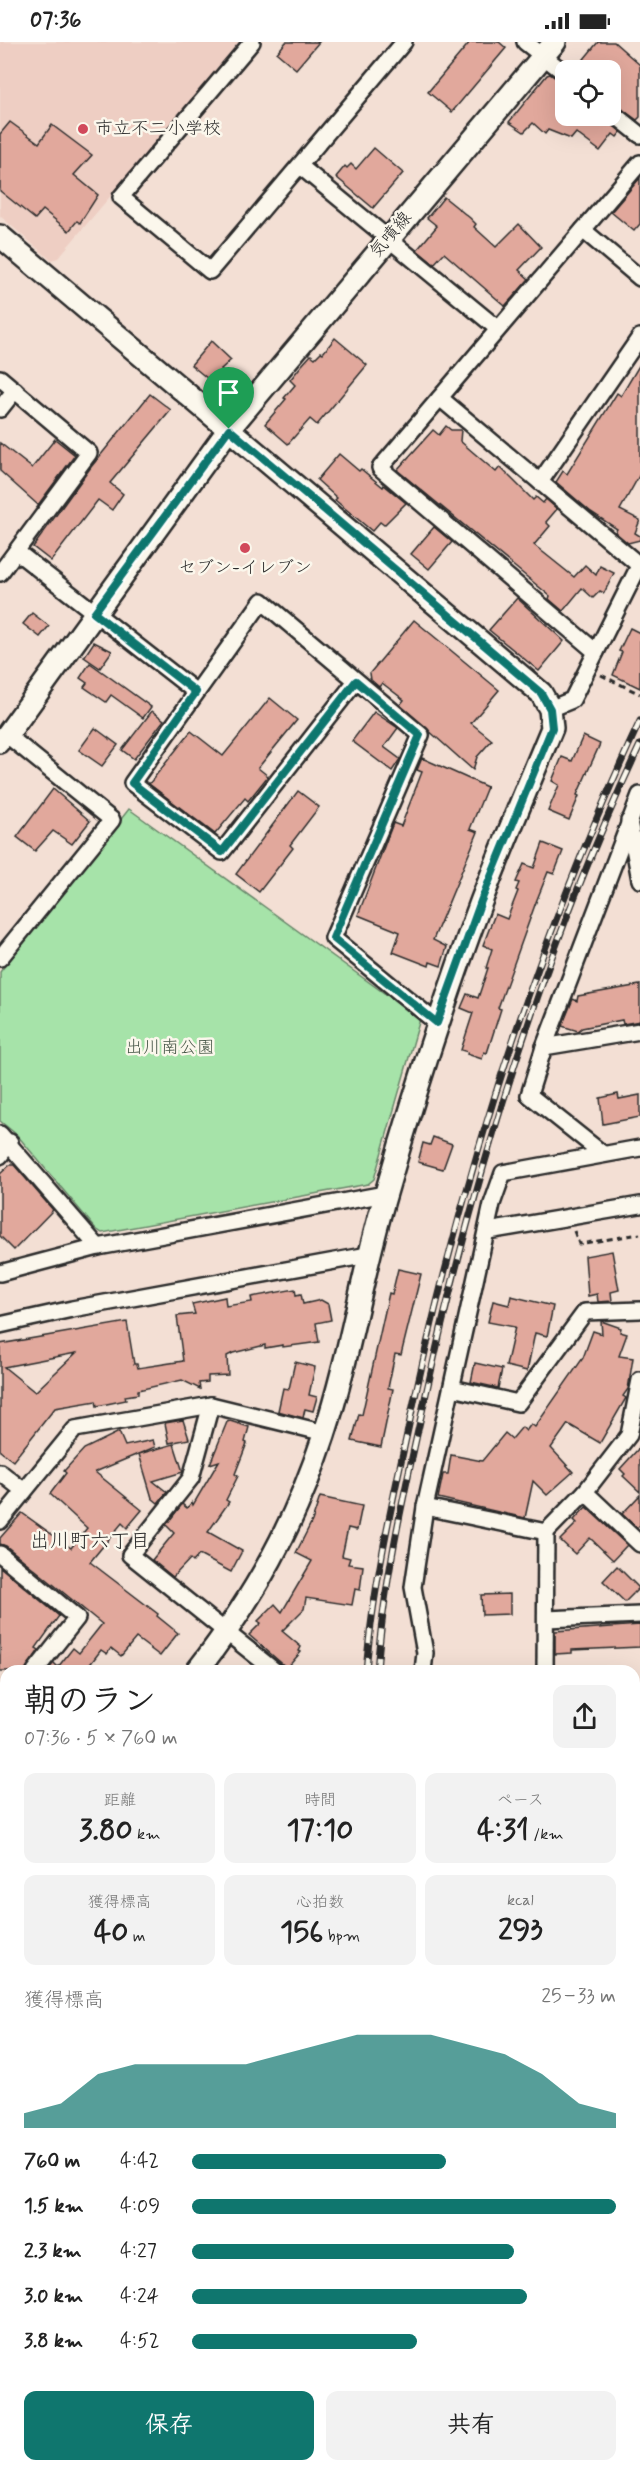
<!DOCTYPE html>
<html lang="ja">
<meta charset="utf-8">
<style>
:root{--surface:#fff;--page:#f2f2f2;--text:#222;--muted:#767676;--accent:#0f766e}
body{margin:0;font-family:Mynerve,"Klee One",sans-serif;background:var(--page);color:var(--text);height:100vh;display:flex;flex-direction:column;font-size:22px;white-space:nowrap}
*{box-sizing:border-box;margin:0}
p{font-size:20px;color:var(--muted)}
.icon{flex:none;width:33px;height:33px;fill:none;stroke:currentColor;stroke-width:2;stroke-linecap:round;stroke-linejoin:round}
.map{position:relative;flex:1;overflow:hidden}
.details{position:absolute;left:0px;top:1623px;width:640px;height:807px;display:flex;flex-direction:column;background:var(--surface);border-radius:18px 18px 0 0;box-shadow:0 6px 24px #0002}
.details>*{flex:none}
.tools{position:absolute;left:555px;top:18px;display:grid;gap:12px}
.tools a{display:grid;place-items:center;width:66px;height:66px;border-radius:12px;background:var(--surface);box-shadow:0 6px 24px #0002;font-size:30px}
.pin{position:absolute;display:grid;place-items:center;width:51px;height:51px;color:#fff;margin:-62px -26px;border-radius:50% 50% 50% 0;rotate:-45deg;box-shadow:0 0 6px #0007}
.pin .icon{rotate:45deg}
.round{display:grid;place-items:center;flex:none;width:63px;height:63px;border-radius:12px;background:var(--page)}
.summary{display:flex;align-items:center;justify-content:space-between;height:102px;padding:0 24px}
h1{font-size:33px;font-weight:700;line-height:45px}
.metrics{display:grid;grid-template-columns:repeat(3,1fr);gap:9px;height:102px;padding:6px 24px}
.metrics div{display:grid;align-content:center;border-radius:12px;background:var(--page);text-align:center}
.metrics b{font-size:30px;font-weight:700}
.metrics small{font-size:16px;font-weight:400}
.metrics p{font-size:16px}
.chart{height:168px;padding:12px 24px}
.chart p{display:flex;justify-content:space-between}
.chart svg{width:100%;height:108px;margin-top:6px;fill:var(--accent);opacity:.7}
.primary-button{display:flex;gap:12px;margin-top:auto;padding:12px 24px}
.primary-button a{flex:1;height:69px;border-radius:12px;background:var(--accent);color:#fff;font-size:24px;font-weight:700;line-height:69px;text-align:center}
.primary-button a+a{background:var(--page);color:var(--text)}
ul{padding:0 24px;list-style:none;font-size:20px}
li{display:grid;grid-template-columns:96px 72px 1fr;align-items:center;height:45px}
li i{height:15px;border-radius:8px;background:var(--accent)}
.status{display:flex;justify-content:space-between;align-items:center;height:42px;padding:0 30px;background:var(--surface);direction:ltr}
.status svg{height:16px;fill:currentColor}
.map>svg:first-child{display:block}
.built{fill:#eecec3}
.green{fill:#a6e3a9;stroke:#68876a;stroke-width:1.5}
.lines{fill:none;stroke-linecap:round;stroke-linejoin:round}
.stream{stroke:#5c8a96;stroke-width:5}
.building{fill:#e1a89c;stroke:#2b2b2b;stroke-width:1.5;fill-rule:evenodd}
.street-casing{stroke:#2b2b2b;stroke-width:20}
.secondary-casing{stroke:#2b2b2b;stroke-width:26}
.path{stroke:#2b2b2b;stroke-width:3;stroke-dasharray:6 4.5;stroke-linecap:butt}
.street{stroke:#fbf7ec;stroke-width:15}
.secondary{stroke:#fbf7ec;stroke-width:21}
.rail-casing{stroke:#2b2b2b;stroke-width:7}
.rail{stroke:#fbf7ec;stroke-width:4.5;stroke-dasharray:14;stroke-linecap:butt}
.route-casing{stroke:#fff;stroke-width:12}
.route{stroke:#0f766e;stroke-width:8}
.poi-dot{fill:#d1495b;stroke:#fbf7ec;stroke-width:2}
.labels{text-anchor:middle;dominant-baseline:central;stroke-width:5;stroke-linejoin:round;paint-order:stroke}
.poi-label{font-size:18px;fill:#2b2b2b;stroke:#fbf7ec;text-anchor:start}
.street-label{font-size:18px;fill:#2b2b2b;stroke:#fbf7ec}
.park-label{font-size:18px;fill:#4a594a;stroke:#fbf7ec}
.neighbourhood-label{font-size:20px;fill:#2b2b2b;stroke:#fbf7ec}
</style>
<div class="status"><b>07:36</b><svg viewBox="0 0 49 12"><path d="M0 12V9h3v3zM5 12V6h3v6zM10 12V3h3v9zM15 12V0h3v12zM26 1h20v11H26zM47 4h2v5h-2z"/></svg></div>
<div class="map">
<svg width="640" height="2430" viewBox="0 0 640 2430">
<rect width="100%" height="100%" fill="#f3dfd4"/>
<filter id="ink" filterUnits="userSpaceOnUse"><feTurbulence type="fractalNoise" baseFrequency=".0167" numOctaves="2"/><feDisplacementMap in="SourceGraphic" scale="12" xChannelSelector="R" yChannelSelector="G"/><feConvolveMatrix kernelMatrix="1 2 1 2 8 2 1 2 1" color-interpolation-filters="sRGB"/></filter>
<g filter="url(#ink)">
<path class="built" d="M 0,0 L 241,0 L 58,216 L 51,218 L 0,174 Z"/>
<g class="green">
<path d="M 129,767 L 420,977 L 374,1137 L 368,1142 L 102,1191 L 96,1187 L 17,1093 L 0,1079 L 0,930 Z"/>
<path d="M 323,2424 L 523,2424 L 522,2430 L 323,2430 Z"/>
</g>
<g class="lines">
<g class="stream">
<path d="M 0,2009 L 6,2013"/>
<path d="M 595,2424 L 603,2430"/>
</g>
</g>
<g class="building">
<path d="M 286,0 L 319,0 L 296,27 L 277,11 Z"/>
<path d="M 470,0 L 499,0 L 506,6 L 452,70 L 428,50 Z"/>
<path d="M 598,0 L 614,0 L 640,23 L 640,75 L 637,78 L 610,59 L 610,28 L 575,28 Z"/>
<path d="M 550,32 L 566,42 L 566,74 L 602,74 L 621,90 L 617,95 L 613,92 L 600,109 L 576,91 L 571,97 L 548,88 L 545,92 L 533,81 L 524,90 L 509,80 L 547,33 Z"/>
<path d="M 10,80 L 39,101 L 52,83 L 92,113 L 74,133 L 98,153 L 80,181 L 77,179 L 69,189 L 43,168 L 35,177 L 0,149 L 0,92 Z"/>
<path d="M 374,106 L 403,131 L 373,166 L 336,135 L 345,124 L 347,126 L 351,122 L 356,127 Z"/>
<path d="M 640,136 L 640,182 L 634,189 L 611,170 Z"/>
<path d="M 444,155 L 470,176 L 476,182 L 474,185 L 496,205 L 519,182 L 541,205 L 519,228 L 529,237 L 505,264 L 444,211 L 434,222 L 417,208 L 437,184 L 427,176 Z"/>
<path d="M 335,296 L 367,323 L 317,383 L 310,377 L 288,402 L 265,382 L 286,357 L 284,356 L 295,343 L 290,338 L 302,323 L 311,313 L 315,316 L 321,310 L 323,311 Z"/>
<path d="M 211,299 L 231,318 L 221,327 L 223,329 L 213,341 L 191,323 Z"/>
<path d="M 640,322 L 640,432 L 620,468 L 640,478 L 635,491 L 640,494 L 640,498 L 628,501 L 615,490 L 617,487 L 591,470 L 556,440 L 563,429 L 567,432 L 617,351 L 621,354 Z"/>
<path d="M 150,352 L 171,368 L 110,441 L 123,452 L 112,468 L 98,458 L 51,519 L 33,505 L 91,425 Z"/>
<path d="M 446,384 L 451,388 L 461,388 L 460,399 L 496,430 L 500,425 L 533,458 L 536,455 L 543,461 L 546,457 L 557,467 L 546,480 L 550,484 L 534,503 L 574,535 L 585,523 L 596,533 L 600,524 L 614,531 L 604,551 L 600,549 L 593,556 L 582,546 L 563,569 L 549,557 L 550,554 L 397,428 L 433,388 L 439,393 Z"/>
<path d="M 55,397 L 75,413 L 38,463 L 0,429 L 0,401 L 32,426 Z"/>
<path d="M 339,412 L 359,429 L 361,427 L 383,445 L 384,443 L 406,461 L 384,483 L 380,480 L 372,489 L 335,458 L 337,456 L 317,438 Z"/>
<path d="M 434,485 L 452,500 L 429,527 L 411,512 Z"/>
<path d="M 517,556 L 564,599 L 539,629 L 489,588 Z"/>
<path d="M 32,571 L 49,584 L 40,595 L 23,582 Z"/>
<path d="M 414,578 L 499,648 L 471,681 L 492,698 L 477,715 L 473,728 L 400,663 L 404,658 L 382,641 L 379,645 L 371,638 L 370,631 Z"/>
<path d="M 630,586 L 640,591 L 640,646 L 613,633 L 622,610 L 619,609 Z"/>
<path d="M 94,600 L 112,609 L 100,626 L 84,615 Z"/>
<path d="M 90,621 L 151,665 L 143,676 L 111,653 L 106,660 L 84,645 L 87,641 L 80,636 Z"/>
<path d="M 270,656 L 297,678 L 258,726 L 268,734 L 248,759 L 245,756 L 215,792 L 149,742 L 191,689 L 223,714 Z"/>
<path d="M 152,669 L 164,678 L 134,717 L 122,708 Z"/>
<path d="M 374,670 L 398,686 L 384,705 L 400,717 L 392,729 L 352,699 Z"/>
<path d="M 95,686 L 118,703 L 102,724 L 79,708 Z"/>
<path d="M 583,694 L 600,702 L 577,753 L 579,754 L 569,778 L 548,769 L 559,743 L 552,739 L 562,715 L 572,719 Z"/>
<path d="M 422,716 L 487,745 L 470,787 L 478,790 L 433,898 L 447,905 L 441,924 L 430,920 L 429,924 L 393,910 L 400,890 L 358,873 L 393,781 L 401,784 L 422,730 L 417,728 Z"/>
<path d="M 53,747 L 90,779 L 72,802 L 53,789 L 35,809 L 17,795 Z"/>
<path d="M 298,749 L 319,765 L 290,803 L 293,806 L 259,850 L 236,832 Z"/>
<path d="M 543,801 L 563,809 L 554,832 L 548,830 L 536,860 L 498,966 L 501,967 L 487,1011 L 484,1010 L 482,1017 L 467,1012 L 468,1010 L 461,1008 L 473,971 L 461,966 L 467,952 L 478,956 L 488,926 L 486,926 L 492,907 L 483,903 L 495,872 L 507,877 L 518,849 L 516,848 L 519,841 L 516,840 L 524,822 L 534,826 Z"/>
<path d="M 640,943 L 640,979 L 623,982 L 622,978 L 582,986 L 578,989 L 562,984 L 573,957 L 577,959 L 578,954 Z"/>
<path d="M 618,1052 L 619,1057 L 640,1053 L 640,1075 L 603,1082 L 600,1056 Z"/>
<path d="M 433,1095 L 452,1102 L 443,1127 L 418,1120 L 423,1101 L 430,1103 Z"/>
<path d="M 10,1123 L 14,1123 L 53,1168 L 14,1208 L 0,1194 L 0,1132 Z"/>
<path d="M 612,1209 L 619,1248 L 611,1250 L 612,1259 L 598,1260 L 597,1252 L 588,1254 L 585,1214 Z"/>
<path d="M 398,1227 L 421,1232 L 401,1313 L 395,1312 L 388,1346 L 393,1347 L 381,1405 L 352,1399 L 359,1372 L 362,1373 L 389,1251 L 392,1252 Z"/>
<path d="M 295,1247 L 296,1253 L 301,1252 L 303,1262 L 321,1258 L 328,1262 L 331,1278 L 316,1281 L 319,1300 L 283,1305 L 283,1303 L 265,1306 L 265,1303 L 233,1311 L 227,1314 L 228,1333 L 208,1334 L 208,1340 L 199,1341 L 200,1347 L 182,1338 L 138,1348 L 138,1352 L 125,1354 L 126,1358 L 97,1364 L 96,1359 L 55,1366 L 13,1419 L 0,1409 L 0,1302 L 127,1280 L 134,1322 L 137,1322 L 138,1326 L 183,1319 L 177,1274 L 195,1272 L 192,1262 L 225,1255 L 226,1264 L 252,1260 L 251,1255 ZM 76,1311 L 35,1350 L 4,1325 Z"/>
<path d="M 511,1254 L 553,1264 L 547,1294 L 535,1291 L 527,1329 L 506,1324 L 515,1285 L 488,1280 L 493,1259 L 509,1263 Z"/>
<path d="M 601,1279 L 621,1286 L 620,1290 L 627,1292 L 619,1314 L 633,1316 L 628,1347 L 623,1354 L 626,1356 L 600,1401 L 568,1382 L 551,1406 L 573,1430 L 547,1453 L 533,1439 L 525,1476 L 438,1456 L 443,1432 L 448,1432 L 451,1413 L 482,1419 L 505,1391 L 512,1397 L 522,1385 L 526,1389 L 531,1382 L 535,1385 L 583,1316 L 593,1289 L 602,1292 Z"/>
<path d="M 295,1320 L 315,1325 L 309,1353 L 317,1355 L 313,1369 L 305,1367 L 303,1376 L 278,1369 L 283,1346 L 289,1347 Z"/>
<path d="M 475,1321 L 502,1327 L 498,1346 L 471,1340 Z"/>
<path d="M 183,1378 L 189,1397 L 169,1401 L 165,1381 Z"/>
<path d="M 230,1379 L 249,1385 L 245,1400 L 247,1401 L 235,1432 L 238,1434 L 226,1458 L 229,1460 L 208,1490 L 242,1509 L 231,1530 L 199,1513 L 193,1520 L 190,1517 L 173,1535 L 152,1518 L 174,1491 L 166,1483 L 182,1462 L 187,1466 L 192,1460 L 193,1463 L 219,1419 L 210,1422 L 227,1380 Z"/>
<path d="M 119,1390 L 125,1404 L 153,1398 L 155,1405 L 95,1430 L 142,1468 L 127,1486 L 122,1481 L 90,1520 L 158,1572 L 157,1574 L 178,1591 L 160,1614 L 136,1596 L 121,1614 L 111,1606 L 107,1612 L 101,1608 L 85,1629 L 47,1629 L 54,1621 L 58,1625 L 73,1606 L 79,1611 L 102,1582 L 6,1504 L 0,1502 L 0,1496 L 22,1471 L 71,1506 L 87,1486 L 50,1452 L 66,1431 L 64,1429 L 84,1407 Z"/>
<path d="M 174,1402 L 183,1430 L 153,1439 L 167,1450 L 158,1461 L 152,1456 L 139,1412 Z"/>
<path d="M 640,1405 L 640,1450 L 623,1434 L 625,1432 L 620,1427 Z"/>
<path d="M 640,1453 L 640,1483 L 637,1486 L 622,1472 Z"/>
<path d="M 320,1455 L 362,1464 L 357,1488 L 348,1486 L 342,1514 L 350,1516 L 348,1522 L 363,1524 L 360,1548 L 355,1547 L 352,1563 L 306,1556 L 304,1567 L 282,1589 L 301,1605 L 299,1609 L 301,1610 L 287,1626 L 249,1593 L 261,1581 L 258,1579 L 275,1562 L 282,1570 L 312,1519 L 296,1511 L 312,1479 Z"/>
<path d="M 586,1465 L 627,1503 L 613,1518 L 590,1496 L 575,1512 L 560,1498 L 577,1481 L 574,1478 Z"/>
<path d="M 617,1524 L 639,1546 L 625,1560 L 603,1539 Z"/>
<path d="M 0,1525 L 59,1574 L 36,1606 L 39,1608 L 25,1629 L 0,1629 Z"/>
<path d="M 510,1552 L 510,1572 L 482,1573 L 481,1553 Z"/>
<path d="M 640,1583 L 640,1605 L 572,1608 L 572,1611 L 555,1612 L 555,1589 Z"/>
</g>
<g class="lines">
<defs>
<g id="street">
<path d="M 252,0 L 121,155 L 210,229 L 404,0"/>
<path d="M 525,0 L 566,32"/>
<path d="M 610,69 L 640,93"/>
<path d="M 300,124 L 498,287"/>
<path d="M 583,188 L 640,236"/>
<path d="M 0,336 L 89,411 L 0,531"/>
<path d="M 440,356 L 639,523"/>
<path d="M 0,367 L 15,348"/>
<path d="M 540,440 L 640,295"/>
<path d="M 17,510 L 196,650"/>
<path d="M 596,610 L 380,426 L 640,121"/>
<path d="M 356,639 L 222,810 L 132,741 L 262,559 L 421,693 L 333,896 L 437,981"/>
<path d="M 550,667 L 572,658 L 640,522"/>
<path d="M 0,703 L 7,693 L 112,778 L 0,916"/>
<path d="M 629,779 L 640,838"/>
<path d="M 544,1005 L 640,989"/>
<path d="M 0,1092 L 98,1205"/>
<path d="M 603,1112 L 529,1053 L 544,1005 L 640,753"/>
<path d="M 0,1114 L 10,1100"/>
<path d="M 488,1189 L 640,1163"/>
<path d="M 0,1231 L 98,1205 L 385,1152"/>
<path d="M 0,1283 L 72,1267 L 368,1213"/>
<path d="M 452,1346 L 518,1361 L 585,1270 L 640,1268"/>
<path d="M 211,1363 L 191,1436 L 130,1513 L 275,1629"/>
<path d="M 0,1430 L 24,1449"/>
<path d="M 585,1450 L 640,1502"/>
<path d="M 425,1465 L 546,1490 L 585,1450 L 629,1393 L 640,1338"/>
<path d="M 0,1479 L 75,1387 L 211,1363 L 325,1391"/>
<path d="M 0,1512 L 77,1576 L 35,1629"/>
<path d="M 546,1577 L 640,1573"/>
<path d="M 423,1629 L 425,1611 L 413,1545 L 425,1465 L 492,1162 L 503,1131 L 640,1106"/>
<path d="M 545,1629 L 546,1490"/>
<path d="M 634,1668 L 640,1668"/>
<path d="M 0,1673 L 6,1666"/>
<path d="M 0,1719 L 6,1724"/>
<path d="M 634,1781 L 640,1779"/>
<path d="M 634,1910 L 640,1914"/>
<path d="M 634,2048 L 640,2052"/>
<path d="M 0,2089 L 6,2082"/>
<path d="M 0,2283 L 6,2275"/>
<path d="M 634,2293 L 640,2277"/>
<path d="M 634,2345 L 640,2349"/>
<path d="M 38,2430 L 42,2424"/>
<path d="M 231,2430 L 231,2424"/>
</g>
<g id="secondary">
<path d="M 0,194 L 541,651 L 550,667 L 552,686 C 528,744 503,802 481,860 C 445,956 414,1053 386,1151 C 362,1231 350,1314 324,1393 C 294,1484 255,1554 197,1629"/>
<path d="M 7,693 L 229,387 L 555,0"/>
<path d="M 0,1883 L 6,1875"/>
</g>
</defs>
<use href="#street" class="street-casing"/>
<use href="#secondary" class="secondary-casing"/>
<g class="path">
<path d="M 601,633 L 640,652"/>
<path d="M 574,1189 L 579,1202 L 640,1192"/>
<path d="M 0,1923 L 6,1927"/>
<path d="M 634,2373 L 640,2378"/>
<path d="M 535,2430 L 536,2424"/>
</g>
<use href="#street" class="street"/>
<use href="#secondary" class="secondary"/>
<defs>
<g id="rail">
<path d="M 366,1629 C 373,1545 392,1461 410,1378 C 461,1137 536,902 640,679"/>
<path d="M 377,1629 C 384,1536 406,1443 426,1352 C 475,1129 543,910 640,703"/>
<path d="M 298,2430 L 298,2424"/>
<path d="M 308,2430 L 309,2424"/>
</g>
</defs>
<use href="#rail" class="rail-casing"/>
<use href="#rail" class="rail"/>
</g>
</g>
<g class="lines" filter="url(#ink)">
<defs>
<path id="route" d="M 229,387 L 541,651 L 550,667 L 552,686 L 481,859 L 437,981 L 333,896 L 420,693 L 356,639 L 222,810 L 132,741 L 196,650 L 94,571 Z"/>
</defs>
<use href="#route" class="route-casing"/>
<use href="#route" class="route"/>
</g>
<g class="poi-dot">
<circle cx="83" cy="87" r="6"/>
<circle cx="245" cy="506" r="6"/>
</g>
<g class="labels">
<g class="poi-label">
<text x="95" y="87">市立不二小学校</text>
<text x="245" y="526" text-anchor="middle">セブン-イレブン</text>
</g>
<g class="street-label">
<text transform="translate(391 193) rotate(-50)">気噴線</text>
</g>
<g class="park-label">
<text x="170" y="1006">出川南公園</text>
</g>
<g class="neighbourhood-label">
<text x="90" y="1499">出川町六丁目</text>
</g>
</g>
</svg>
<div class="tools">
<a><svg class="icon" aria-label="locate" viewBox="0 0 24 24"><circle cx="12" cy="12" r="6"/><path d="M12 2v4M12 18v4M2 12h4M18 12h4"/></svg></a>
</div>
<div class="pin" style="left:229px;top:387px;background:#1e9e55"><svg class="icon" aria-label="arrive" viewBox="0 0 24 24"><path d="M6 21V4h12l-3 4 3 4H6"/></svg></div>
<section class="details">
<div class="summary"><div><h1>朝のラン</h1><p>07:36 · 5 × 760 m</p></div><a class="round"><svg class="icon" aria-label="share" viewBox="0 0 24 24"><path d="M12 15V3M7 8l5-5 5 5M5 13v7h14v-7"/></svg></a></div>
<div class="metrics">
<div><p>距離</p><b>3.80<small> km</small></b></div>
<div><p>時間</p><b>17:10</b></div>
<div><p>ペース</p><b>4:31<small> /km</small></b></div>
</div>
<div class="metrics">
<div><p>獲得標高</p><b>40<small> m</small></b></div>
<div><p>心拍数</p><b>156<small> bpm</small></b></div>
<div><p>kcal</p><b>293</b></div>
</div>
<div class="chart"><p><span>獲得標高</span>25–33 m</p>
<svg viewBox="0 0 160 44" preserveAspectRatio="none"><path d="M0 44V38L10 34L20 22L30 18L40 18L50 18L60 18L70 14L80 10L90 6L100 6L110 6L120 10L130 14L140 22L150 34L160 38V44z"/></svg>
</div>
<ul>
<li><b>760 m</b>4:42<i style="width:60%"></i></li>
<li><b>1.5 km</b>4:09<i style="width:100%"></i></li>
<li><b>2.3 km</b>4:27<i style="width:76%"></i></li>
<li><b>3.0 km</b>4:24<i style="width:79%"></i></li>
<li><b>3.8 km</b>4:52<i style="width:53%"></i></li>
</ul>
<div class="primary-button"><a>保存</a><a>共有</a></div>
</section>
</div>
